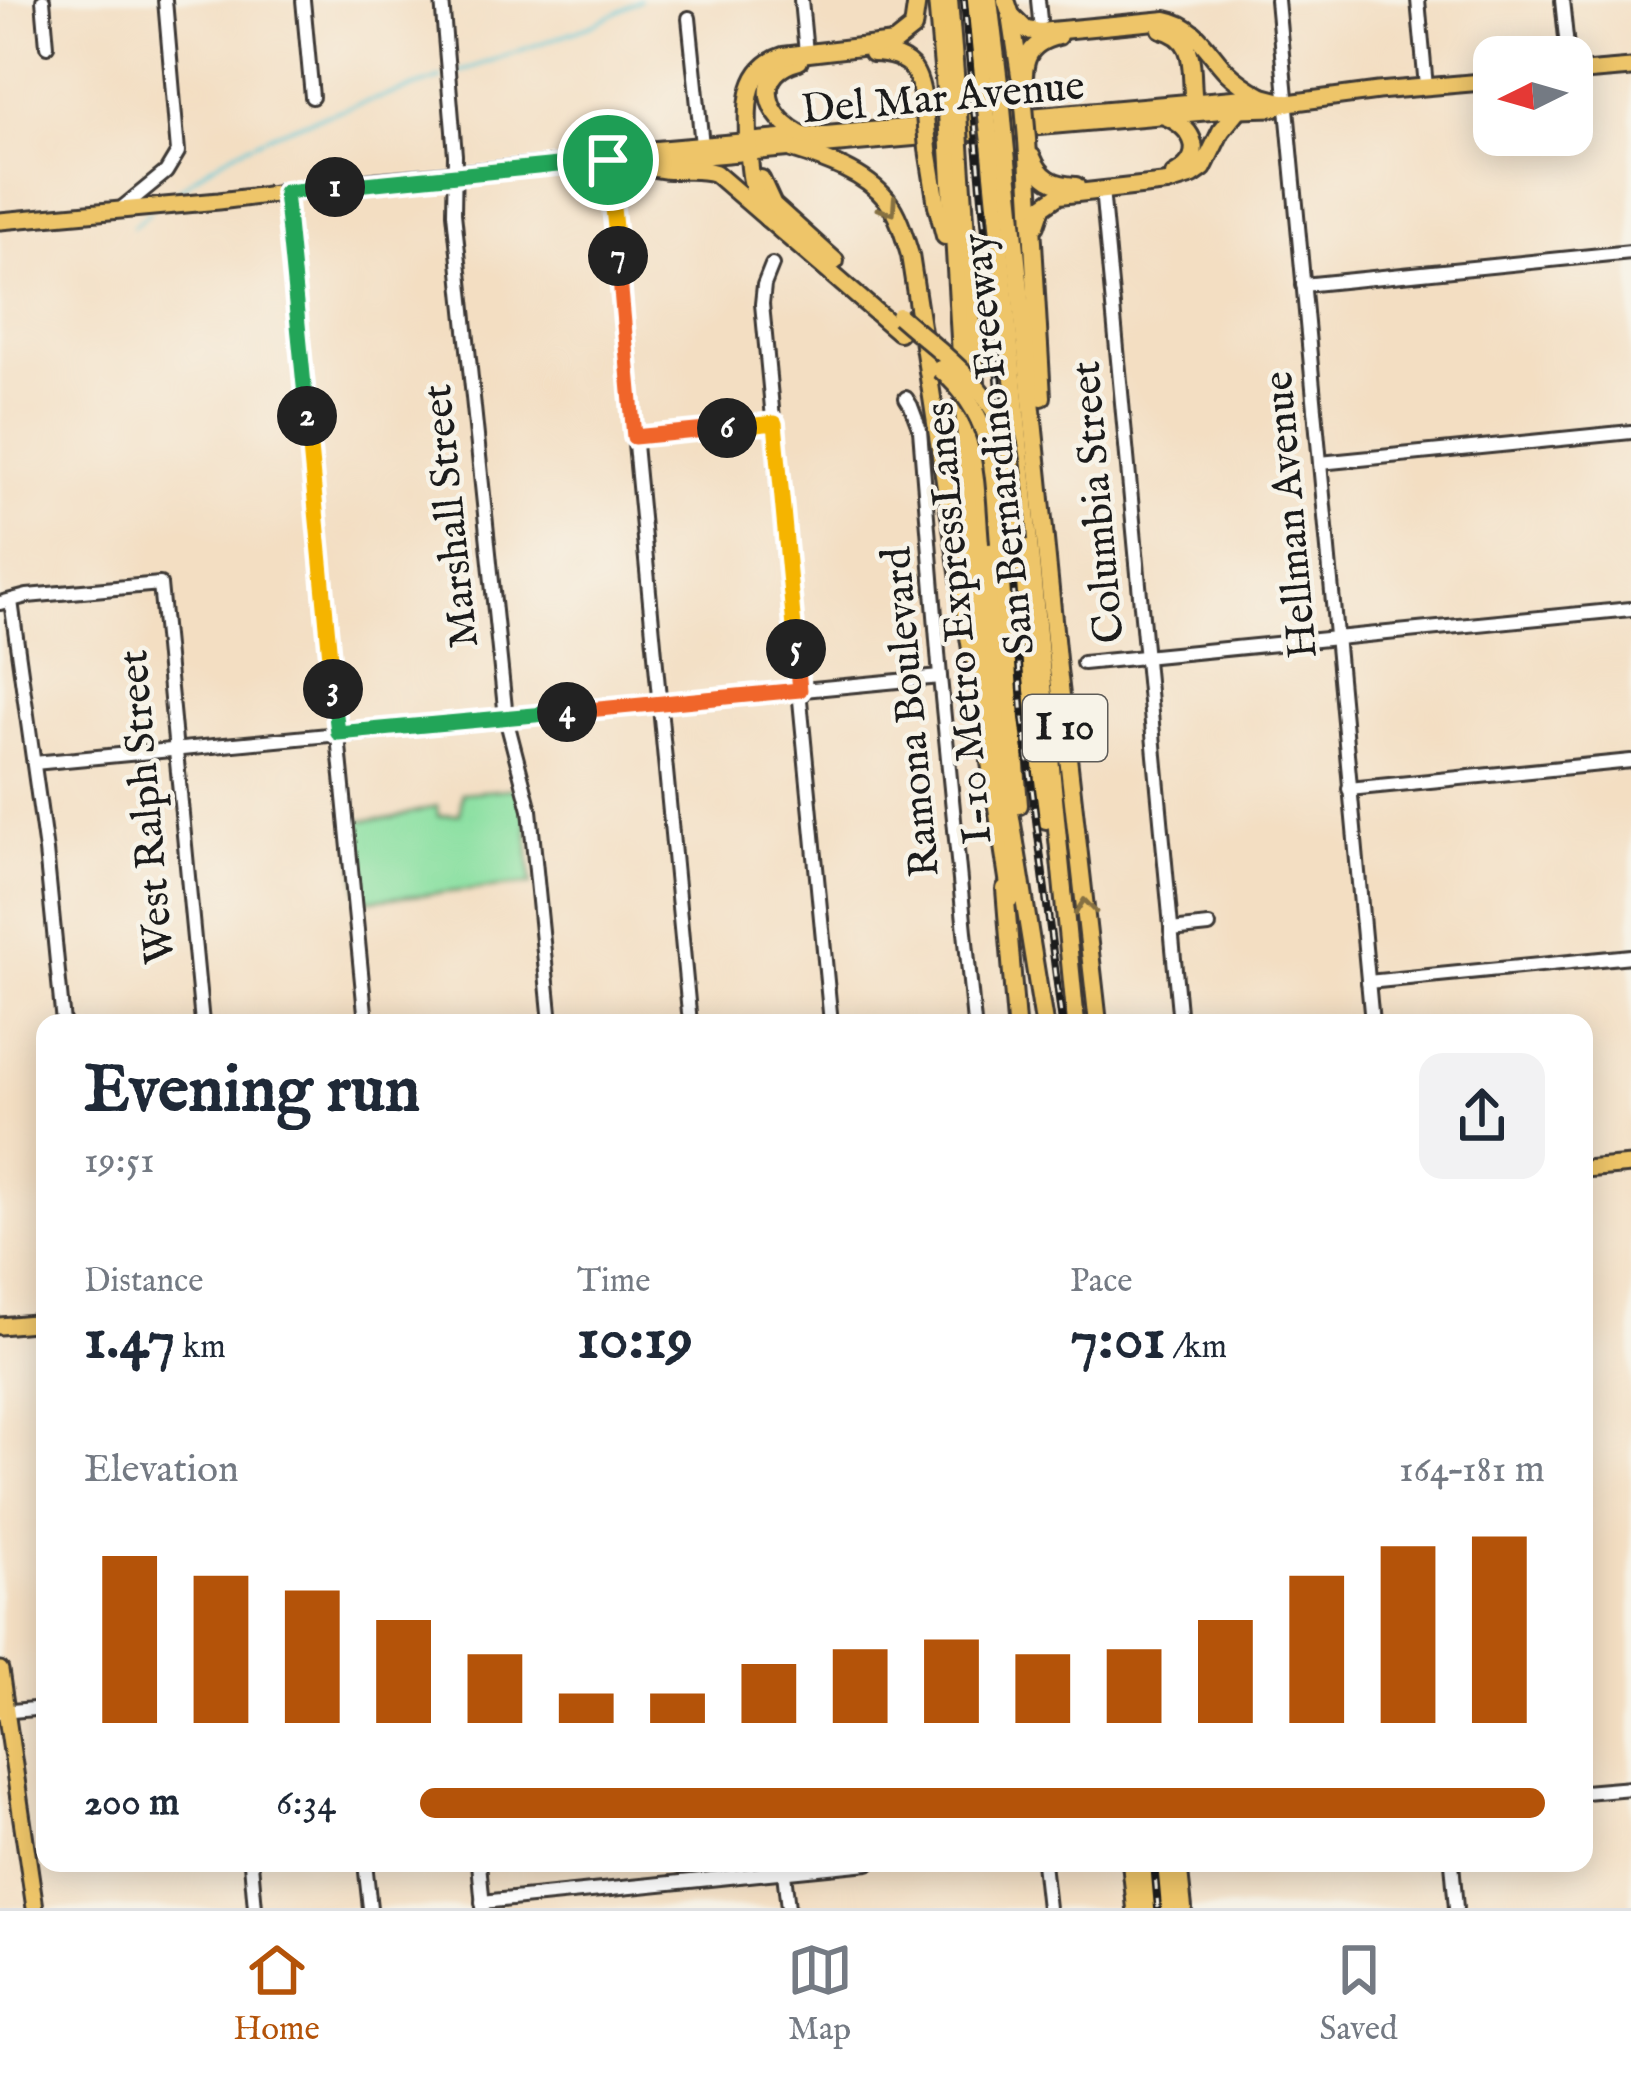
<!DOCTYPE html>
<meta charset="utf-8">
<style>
:root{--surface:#fff;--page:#f2f2f3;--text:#1f2937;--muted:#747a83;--line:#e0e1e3;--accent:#b45309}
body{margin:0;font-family:"IM FELL English",serif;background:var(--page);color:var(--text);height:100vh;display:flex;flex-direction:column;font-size:45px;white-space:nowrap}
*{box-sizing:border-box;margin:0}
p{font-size:39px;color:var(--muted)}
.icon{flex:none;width:66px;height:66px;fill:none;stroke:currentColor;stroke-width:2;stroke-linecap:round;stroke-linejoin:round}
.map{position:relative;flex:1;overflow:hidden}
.details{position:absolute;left:36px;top:1014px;width:1557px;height:858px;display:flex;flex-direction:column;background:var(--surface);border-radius:24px;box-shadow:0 6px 30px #0003}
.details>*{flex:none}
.needle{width:78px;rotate:265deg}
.buttons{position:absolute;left:1473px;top:36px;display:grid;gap:24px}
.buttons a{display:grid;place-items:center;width:120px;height:120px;border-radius:24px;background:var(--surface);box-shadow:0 6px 30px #0003;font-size:60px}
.pin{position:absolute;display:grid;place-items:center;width:102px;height:102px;color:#fff;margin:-51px;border:6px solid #fff;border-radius:50%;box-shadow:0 3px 12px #0007}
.km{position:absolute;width:60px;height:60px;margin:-30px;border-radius:50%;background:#222;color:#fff;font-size:33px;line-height:60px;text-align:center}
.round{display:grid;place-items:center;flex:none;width:126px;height:126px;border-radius:24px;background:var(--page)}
.headline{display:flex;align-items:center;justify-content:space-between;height:204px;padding:0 48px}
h1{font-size:66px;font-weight:700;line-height:90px}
.stats{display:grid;grid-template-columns:repeat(3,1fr);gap:18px;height:204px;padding:12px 48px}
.stats div{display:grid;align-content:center}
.stats b{font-size:60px;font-weight:700}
.stats small{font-size:33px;font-weight:400}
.stats p{font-size:33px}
.chart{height:336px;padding:24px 48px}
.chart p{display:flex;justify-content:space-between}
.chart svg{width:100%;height:216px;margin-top:12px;stroke:var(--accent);stroke-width:6}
ul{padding:0 48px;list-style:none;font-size:39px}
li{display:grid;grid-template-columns:192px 144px 1fr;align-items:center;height:90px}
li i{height:30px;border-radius:15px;background:var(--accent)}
.tabs{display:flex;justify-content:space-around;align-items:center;height:168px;border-top:3px solid var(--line);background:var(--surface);font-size:33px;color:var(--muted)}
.tabs a{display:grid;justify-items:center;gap:6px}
.tabs .on{color:var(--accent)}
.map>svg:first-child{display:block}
.green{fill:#8be0a2;stroke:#547e5f;stroke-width:3}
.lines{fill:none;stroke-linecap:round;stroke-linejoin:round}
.stream{stroke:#5dc7d7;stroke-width:3}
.minor-casing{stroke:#3c3935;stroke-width:18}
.major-casing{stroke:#3c3935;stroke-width:21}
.highway-casing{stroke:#3c3935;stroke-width:22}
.minor{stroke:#fff;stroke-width:12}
.major{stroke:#eec569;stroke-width:15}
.highway{stroke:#eec569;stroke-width:16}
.rail-casing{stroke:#1c1c1c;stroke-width:8}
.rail{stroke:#f7f3e8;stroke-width:3;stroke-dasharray:9;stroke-linecap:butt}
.highway-bridge-casing{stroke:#3c3935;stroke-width:22;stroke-linecap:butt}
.highway-bridge{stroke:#eec569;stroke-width:16}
.oneway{stroke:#857042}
.split-1-casing{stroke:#fff;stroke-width:24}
.split-2-casing{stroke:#fff;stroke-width:24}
.split-3-casing{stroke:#fff;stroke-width:24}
.split-4-casing{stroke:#fff;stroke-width:24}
.split-5-casing{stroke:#fff;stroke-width:24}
.split-6-casing{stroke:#fff;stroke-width:24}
.split-7-casing{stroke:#fff;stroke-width:24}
.split-8-casing{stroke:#fff;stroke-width:24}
.split-1{stroke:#22a559;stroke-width:15}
.split-2{stroke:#22a559;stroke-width:15}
.split-3{stroke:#f5b400;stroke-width:15}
.split-4{stroke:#22a559;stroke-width:15}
.split-5{stroke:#f0652b;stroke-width:15}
.split-6{stroke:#f5b400;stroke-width:15}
.split-7{stroke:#f0652b;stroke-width:15}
.split-8{stroke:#f5b400;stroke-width:15}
.labels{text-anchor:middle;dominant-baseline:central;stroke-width:9;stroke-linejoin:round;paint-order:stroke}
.shield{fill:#f7f3e8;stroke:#5e5c59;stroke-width:3}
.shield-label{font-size:39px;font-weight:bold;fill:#1c1c1c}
.street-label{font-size:42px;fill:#1c1c1c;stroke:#f7f3e8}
</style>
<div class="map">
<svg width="1631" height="1908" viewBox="0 0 1631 1908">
<rect width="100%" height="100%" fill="#f7f3e8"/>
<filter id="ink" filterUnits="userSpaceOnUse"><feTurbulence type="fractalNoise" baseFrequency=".00833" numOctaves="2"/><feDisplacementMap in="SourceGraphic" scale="24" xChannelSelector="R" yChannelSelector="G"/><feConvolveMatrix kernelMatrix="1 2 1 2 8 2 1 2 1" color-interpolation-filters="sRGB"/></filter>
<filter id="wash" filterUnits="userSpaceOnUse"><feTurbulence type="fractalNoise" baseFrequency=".004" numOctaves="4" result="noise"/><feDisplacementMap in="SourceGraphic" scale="48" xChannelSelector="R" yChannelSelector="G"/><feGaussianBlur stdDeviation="2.7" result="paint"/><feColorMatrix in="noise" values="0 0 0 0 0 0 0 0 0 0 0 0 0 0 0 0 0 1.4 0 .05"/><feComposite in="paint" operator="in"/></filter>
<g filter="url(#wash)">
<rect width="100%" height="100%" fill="#f3dec2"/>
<path class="green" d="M 520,788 L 526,807 L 531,884 L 359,901 L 352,821 L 392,818 L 437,806 L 438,816 L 460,814 L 462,793 Z"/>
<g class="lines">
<g class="stream">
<path d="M 451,75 L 592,25 L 640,0"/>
<path d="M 167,199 C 182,188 197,175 212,165 C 275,125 371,102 442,78"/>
<path d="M 133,227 L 150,212"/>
</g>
</g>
</g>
<g filter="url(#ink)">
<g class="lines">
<defs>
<g id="minor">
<path d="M 43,0 L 47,46"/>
<path d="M 303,0 L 312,97"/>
<path d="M 442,0 L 455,155 L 454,213 L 506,718 L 530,810 L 551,1023"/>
<path d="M 801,0 L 806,53"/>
<path d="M 1038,0 L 1040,20"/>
<path d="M 1277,0 L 1372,1023"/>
<path d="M 1418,0 L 1426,87"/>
<path d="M 1562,0 L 1568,57"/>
<path d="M 689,18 L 702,145"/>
<path d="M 608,160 L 690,1023"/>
<path d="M 1102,189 L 1180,1023"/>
<path d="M 285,192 L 366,1023"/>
<path d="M 122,208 L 166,172 L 178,152 L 165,0"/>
<path d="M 772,265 L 764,285 L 762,304 L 831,1023"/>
<path d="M 1303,285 L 1631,252"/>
<path d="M 906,398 L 911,406 L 920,430 L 940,677 L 974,1023"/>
<path d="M 634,437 L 774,423"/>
<path d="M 1320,463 L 1631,432"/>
<path d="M 11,601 L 46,851 L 63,1023"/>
<path d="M 0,603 L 27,596 L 160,584 L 202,1023"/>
<path d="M 1083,663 L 1631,609"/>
<path d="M 34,763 L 940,677"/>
<path d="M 1349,789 L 1631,761"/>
<path d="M 1171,930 L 1209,926"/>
<path d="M 1368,982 L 1631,956"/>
<path d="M 1,1712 L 45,1708"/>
<path d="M 1584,1792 L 1631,1788"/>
<path d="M 251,1863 L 255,1908"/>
<path d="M 365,1863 L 370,1908"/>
<path d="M 479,1863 L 483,1907"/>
<path d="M 1043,1863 L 1048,1908"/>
<path d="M 1452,1863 L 1456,1908"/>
<path d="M 783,1864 L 788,1908"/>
<path d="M 482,1902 L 868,1863"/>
</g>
<g id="major">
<path d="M 1572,73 L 1631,68"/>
<path d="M 608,160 C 630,173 647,164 670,159 L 1239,109 L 1274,108 L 1288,103 L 1378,91 L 1494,81"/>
<path d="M 0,221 L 219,201 L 378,181 L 608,160 L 617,153 L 1261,96 L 1288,103"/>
<path d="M 1584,1169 L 1631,1165"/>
<path d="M 0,1326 L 45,1322"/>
<path d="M 0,1670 L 35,1908"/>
</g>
<g id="highway">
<path d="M 937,0 L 947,113"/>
<path d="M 949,0 L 958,111"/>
<path d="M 975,0 L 986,108"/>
<path d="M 989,0 L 1002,108"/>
<path d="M 1006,0 L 1011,15 L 1020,75"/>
<path d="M 1011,15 L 1026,30 L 1040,32 L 1166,20 C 1197,26 1207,51 1227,72 C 1238,83 1248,89 1261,96"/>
<path d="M 1161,29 C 1200,39 1189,71 1194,102"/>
<path d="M 872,53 C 917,54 920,76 925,115"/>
<path d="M 799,61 C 750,74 767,120 804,136"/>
<path d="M 1024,106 C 1024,72 1018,45 1058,36"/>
<path d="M 1165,116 C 1195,128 1207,157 1174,175"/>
<path d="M 1027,139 L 1042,397"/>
<path d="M 1005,141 L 1058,669 L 1098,1023"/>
<path d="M 990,143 L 1076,1023"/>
<path d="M 960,146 L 977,397"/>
<path d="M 949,147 L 970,513 L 988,749 L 1011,898"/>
<path d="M 792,149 C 825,159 865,173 887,200 C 899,216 904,236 910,255 L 972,656"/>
<path d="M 928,149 L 937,205 L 945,236"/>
<path d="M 1032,157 C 1041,179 1054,185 1076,186"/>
<path d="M 649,166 C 671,175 691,165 715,173 L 899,332"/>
<path d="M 761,179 L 773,205 L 835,261"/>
<path d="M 767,218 C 750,192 749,166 748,136 C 747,103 746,68 783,56 L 894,43 L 913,28 L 917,0"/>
<path d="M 1036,225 L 1042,207 L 1059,195 L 1167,183 L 1193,175 L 1203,168 L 1221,131 L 1239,109"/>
<path d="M 979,428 L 989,601 L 1006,787 L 1044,1023"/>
<path d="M 1018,541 L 1046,820"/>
<path d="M 999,543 L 1019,805"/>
<path d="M 1005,889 L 1016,1023"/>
<path d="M 1131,1863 L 1136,1908"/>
<path d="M 1143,1863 L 1148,1908"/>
<path d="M 1164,1863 L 1168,1908"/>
<path d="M 1178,1863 L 1183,1908"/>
</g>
</defs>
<use href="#minor" class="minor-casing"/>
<use href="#major" class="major-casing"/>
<use href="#highway" class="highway-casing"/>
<use href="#minor" class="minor"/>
<use href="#major" class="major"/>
<use href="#highway" class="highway"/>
<defs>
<g id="rail">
<path d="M 964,0 L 997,364 L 1023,718 L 1062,1023"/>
<path d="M 1154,1863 L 1158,1908"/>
</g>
</defs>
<use href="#rail" class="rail-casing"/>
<use href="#rail" class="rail"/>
<defs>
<g id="highway-bridge">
<path d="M 1024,106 L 1027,139"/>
<path d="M 986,108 L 990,143"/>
<path d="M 1002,108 L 1005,141"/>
<path d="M 958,111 L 960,146"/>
<path d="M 947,113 L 949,147"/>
<path d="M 925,115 L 928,149"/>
<path d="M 899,316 C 937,350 990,386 1006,437 C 1015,470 1015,507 1018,541"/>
<path d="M 940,369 C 998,420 993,472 999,543"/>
</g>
</defs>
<use href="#highway-bridge" class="highway-bridge-casing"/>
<use href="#highway-bridge" class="highway-bridge"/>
</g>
<defs><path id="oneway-chevron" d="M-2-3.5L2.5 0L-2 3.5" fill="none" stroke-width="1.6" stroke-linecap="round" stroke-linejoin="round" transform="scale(3)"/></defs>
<g class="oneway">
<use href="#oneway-chevron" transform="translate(889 208) rotate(56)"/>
<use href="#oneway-chevron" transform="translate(1085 907) rotate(-96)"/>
</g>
</g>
<g class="lines" filter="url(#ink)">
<defs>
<path id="split-1" d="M 335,187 L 608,160"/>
<path id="split-2" d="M 307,416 L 285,192 L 335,187"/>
<path id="split-3" d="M 307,416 L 333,689"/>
<path id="split-4" d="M 333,689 L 338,733 L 567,712"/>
<path id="split-5" d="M 567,712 L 800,690 L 796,649"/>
<path id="split-6" d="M 727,428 L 775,423 L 796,649"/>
<path id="split-7" d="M 618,256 L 634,437 L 727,428"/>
<path id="split-8" d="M 608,160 L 618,256"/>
</defs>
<use href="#split-1" class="split-1-casing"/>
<use href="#split-2" class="split-2-casing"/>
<use href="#split-3" class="split-3-casing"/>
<use href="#split-4" class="split-4-casing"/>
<use href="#split-5" class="split-5-casing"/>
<use href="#split-6" class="split-6-casing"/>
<use href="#split-7" class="split-7-casing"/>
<use href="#split-8" class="split-8-casing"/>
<use href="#split-1" class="split-1"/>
<use href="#split-2" class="split-2"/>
<use href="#split-3" class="split-3"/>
<use href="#split-4" class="split-4"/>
<use href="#split-5" class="split-5"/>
<use href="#split-6" class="split-6"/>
<use href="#split-7" class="split-7"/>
<use href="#split-8" class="split-8"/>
</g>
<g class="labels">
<rect class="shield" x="1023" y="695" width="84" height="66" rx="9"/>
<g class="shield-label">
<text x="1065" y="728">I 10</text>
</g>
<g class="street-label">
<text transform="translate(943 99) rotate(-5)">Del Mar Avenue</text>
<text transform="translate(1000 444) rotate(-96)">San Bernardino Freeway</text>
<text transform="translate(1099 502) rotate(-95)">Columbia Street</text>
<text transform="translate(1292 515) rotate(-95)">Hellman Avenue</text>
<text transform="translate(452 516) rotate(-96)">Marshall Street</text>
<text transform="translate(960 623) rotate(-95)">I-10 Metro ExpressLanes</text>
<text transform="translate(912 712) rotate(-95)">Ramona Boulevard</text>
<text transform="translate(148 807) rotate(-95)">West Ralph Street</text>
</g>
</g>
</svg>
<div class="buttons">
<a><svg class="needle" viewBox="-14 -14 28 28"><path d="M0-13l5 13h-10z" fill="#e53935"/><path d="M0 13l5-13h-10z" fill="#747a83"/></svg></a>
</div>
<div class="pin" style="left:608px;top:160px;background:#1e9e55"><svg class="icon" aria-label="arrive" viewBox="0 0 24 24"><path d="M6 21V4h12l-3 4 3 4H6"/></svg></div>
<b class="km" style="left:335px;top:187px">1</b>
<b class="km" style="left:307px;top:416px">2</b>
<b class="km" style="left:333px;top:689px">3</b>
<b class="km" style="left:567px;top:712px">4</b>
<b class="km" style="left:796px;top:649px">5</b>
<b class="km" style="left:727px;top:428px">6</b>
<b class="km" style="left:618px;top:256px">7</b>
<section class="details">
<div class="headline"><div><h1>Evening run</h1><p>19:51</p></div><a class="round"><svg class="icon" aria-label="share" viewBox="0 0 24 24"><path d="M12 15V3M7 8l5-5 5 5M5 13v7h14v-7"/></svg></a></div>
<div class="stats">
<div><p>Distance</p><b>1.47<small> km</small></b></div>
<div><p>Time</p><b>10:19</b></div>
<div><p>Pace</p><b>7:01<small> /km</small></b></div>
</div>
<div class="chart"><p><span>Elevation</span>164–181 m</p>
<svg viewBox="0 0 160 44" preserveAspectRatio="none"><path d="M5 44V10M15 44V14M25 44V17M35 44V23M45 44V30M55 44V38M65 44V38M75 44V32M85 44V29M95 44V27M105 44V30M115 44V29M125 44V23M135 44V14M145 44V8M155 44V6"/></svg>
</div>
<ul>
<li><b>200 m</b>6:34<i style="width:100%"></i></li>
</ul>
</section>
</div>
<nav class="tabs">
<a class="on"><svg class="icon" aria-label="home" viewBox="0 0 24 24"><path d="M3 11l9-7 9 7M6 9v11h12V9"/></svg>Home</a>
<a><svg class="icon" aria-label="map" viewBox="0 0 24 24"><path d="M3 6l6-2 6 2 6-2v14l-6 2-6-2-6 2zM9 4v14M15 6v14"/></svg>Map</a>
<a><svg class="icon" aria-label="saved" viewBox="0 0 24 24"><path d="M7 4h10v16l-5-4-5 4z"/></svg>Saved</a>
</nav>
